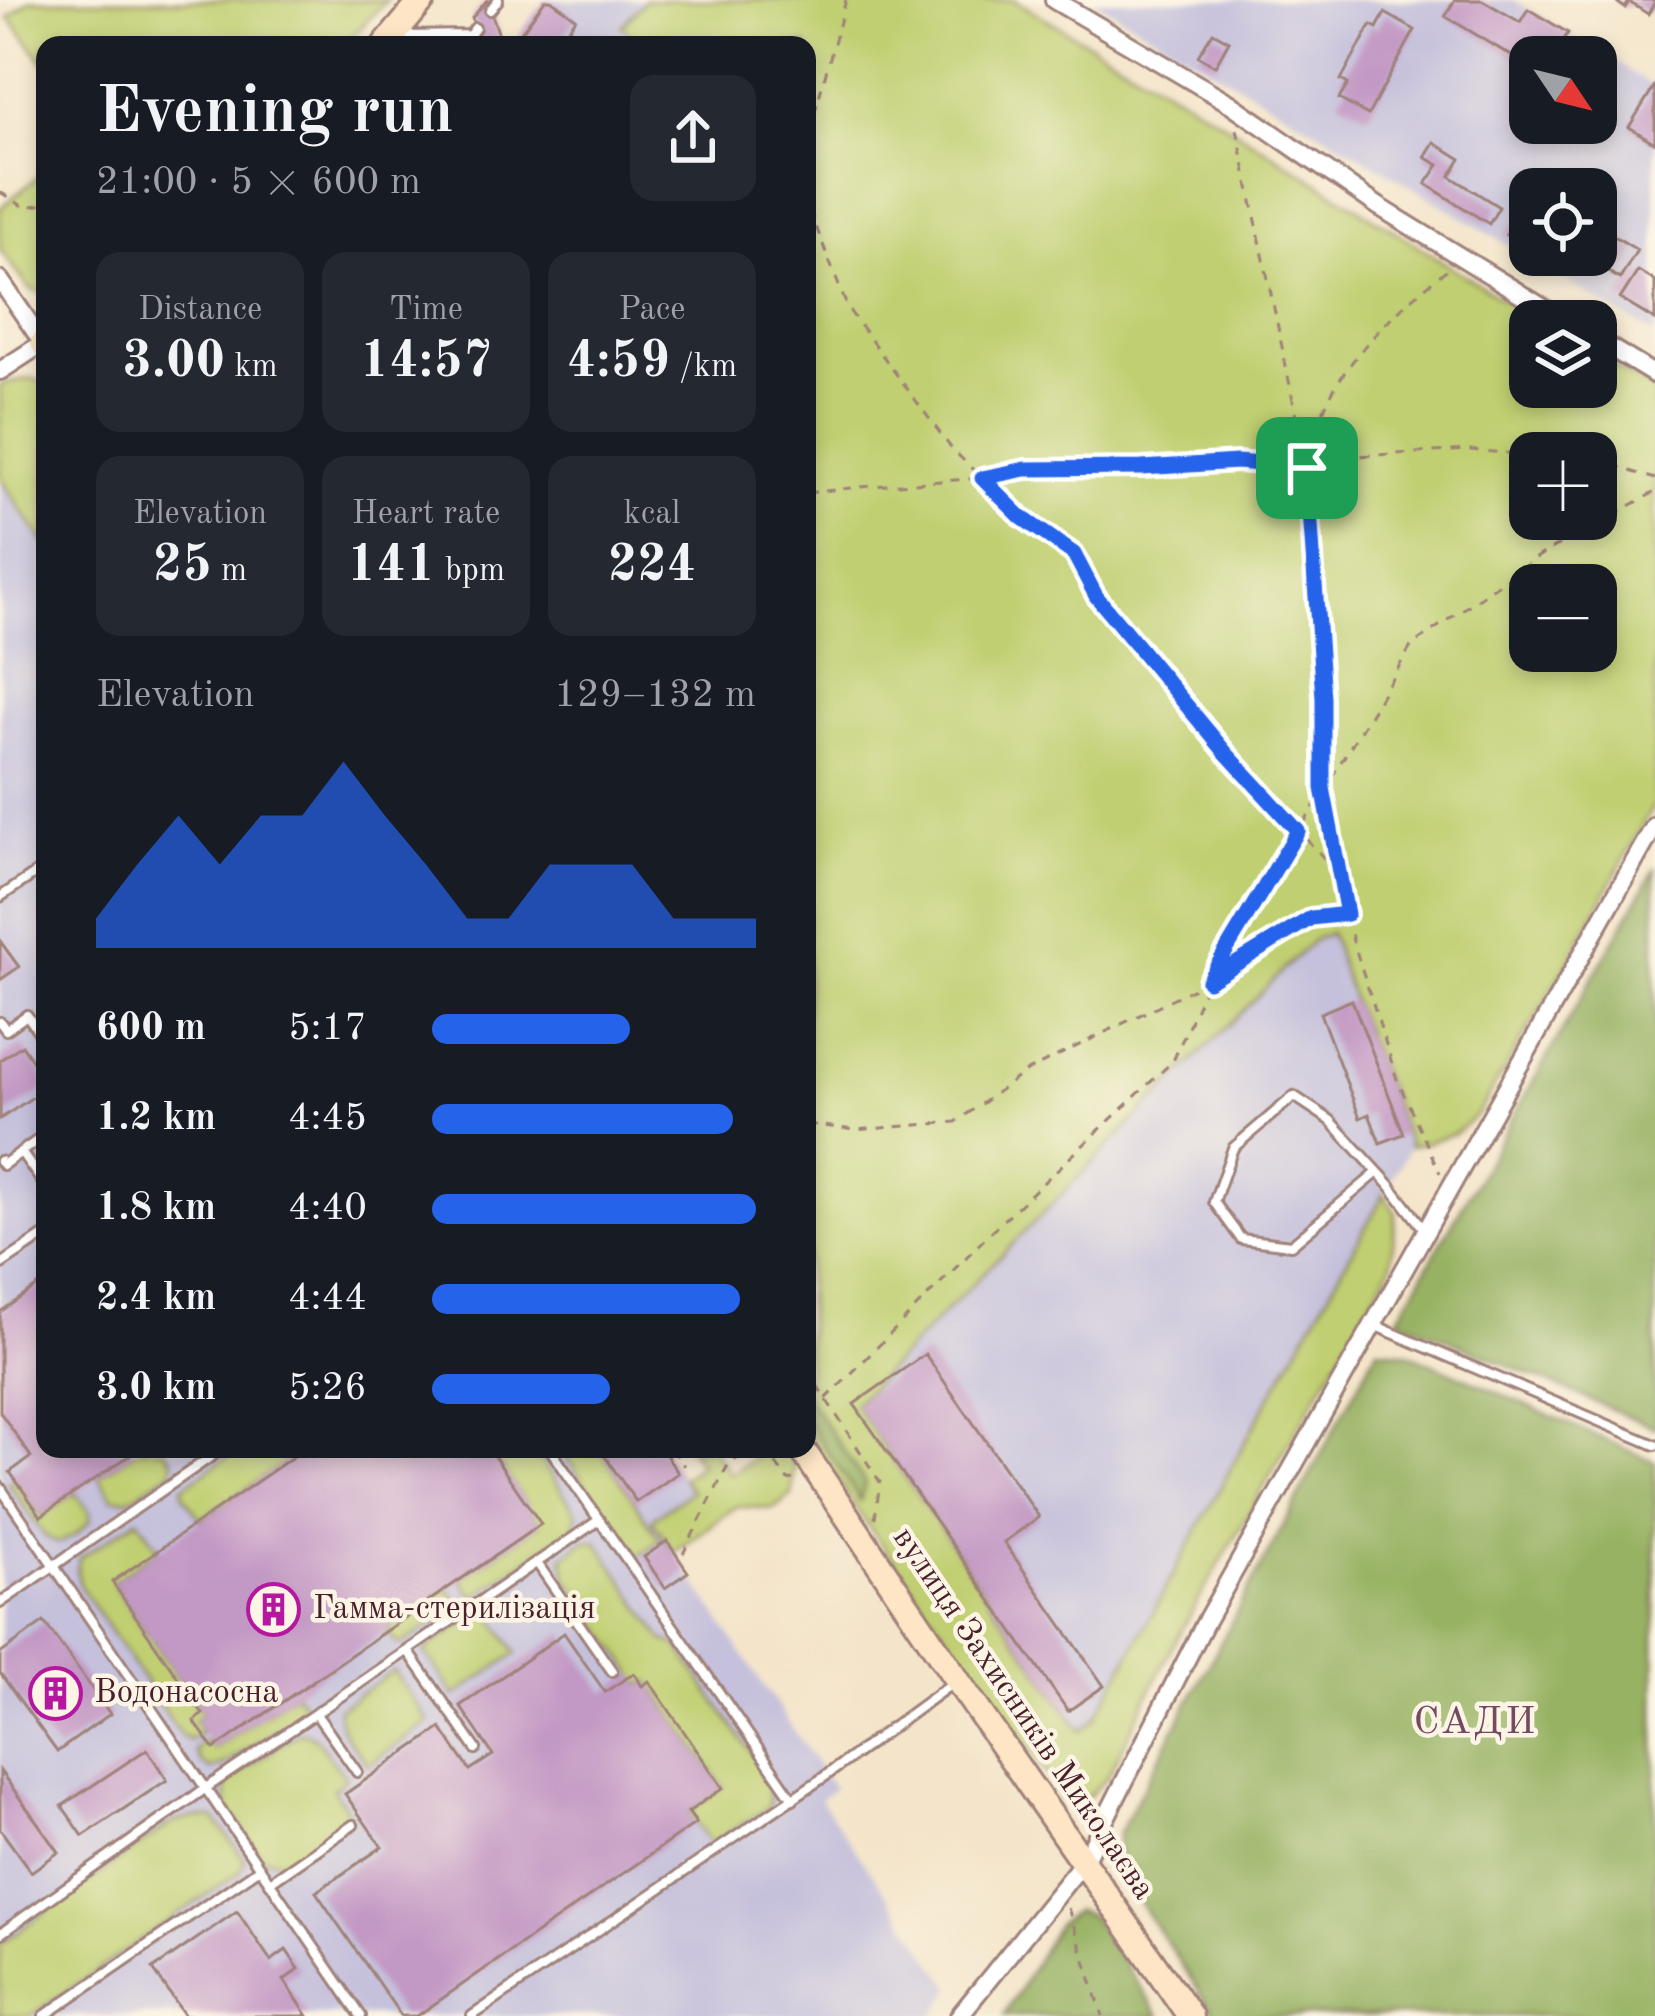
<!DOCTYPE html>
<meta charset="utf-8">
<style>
:root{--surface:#171b24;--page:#242831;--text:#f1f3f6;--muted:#9ea1a6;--accent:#2563eb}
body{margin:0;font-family:"Old Standard TT",serif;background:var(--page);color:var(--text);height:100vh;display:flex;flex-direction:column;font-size:45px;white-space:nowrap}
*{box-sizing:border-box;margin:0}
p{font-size:39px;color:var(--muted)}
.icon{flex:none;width:66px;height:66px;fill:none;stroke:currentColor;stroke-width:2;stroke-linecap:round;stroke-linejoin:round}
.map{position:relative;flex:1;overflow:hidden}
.panel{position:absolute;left:36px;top:36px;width:780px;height:1422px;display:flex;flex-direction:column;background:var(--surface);border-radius:24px;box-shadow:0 6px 18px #0003}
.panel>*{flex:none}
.needle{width:78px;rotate:125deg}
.tools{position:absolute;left:1509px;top:36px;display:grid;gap:24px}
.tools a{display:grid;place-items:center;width:108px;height:108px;border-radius:24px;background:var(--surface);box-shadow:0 6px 18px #0003;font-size:60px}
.pin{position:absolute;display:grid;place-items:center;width:102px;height:102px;color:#fff;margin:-51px;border-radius:24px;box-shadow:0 6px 18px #0006}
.round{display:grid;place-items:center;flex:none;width:126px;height:126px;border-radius:24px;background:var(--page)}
.head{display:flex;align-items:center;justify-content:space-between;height:204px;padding:0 60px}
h1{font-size:66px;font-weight:700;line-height:90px}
.metrics{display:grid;grid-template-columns:repeat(3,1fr);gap:18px;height:204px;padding:12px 60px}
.metrics div{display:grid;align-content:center;border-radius:24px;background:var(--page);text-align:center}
.metrics b{font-size:51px;font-weight:700}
.metrics small{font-size:33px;font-weight:400}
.metrics p{font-size:33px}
.chart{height:336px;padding:24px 60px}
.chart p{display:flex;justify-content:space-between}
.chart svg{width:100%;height:216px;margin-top:12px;fill:var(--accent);opacity:.7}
ul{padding:0 60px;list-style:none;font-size:39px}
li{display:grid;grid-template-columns:192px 144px 1fr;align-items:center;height:90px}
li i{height:30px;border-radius:15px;background:var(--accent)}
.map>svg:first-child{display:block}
.industrial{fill:#c5c0db;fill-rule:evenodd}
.green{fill:#c0cf71;stroke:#85774e;stroke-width:3;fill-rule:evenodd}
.forest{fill:#98b263;stroke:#716847;stroke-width:3}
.building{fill:#c298c4}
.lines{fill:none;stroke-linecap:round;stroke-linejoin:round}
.lane-casing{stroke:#9f827a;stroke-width:14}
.street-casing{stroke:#9f827a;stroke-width:22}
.secondary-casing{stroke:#9f827a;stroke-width:30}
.path{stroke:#9f827a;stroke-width:3;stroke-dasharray:9 9;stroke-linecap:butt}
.lane{stroke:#fff;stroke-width:8}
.street{stroke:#fff;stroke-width:16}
.secondary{stroke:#fde5c5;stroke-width:24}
.route-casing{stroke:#fff;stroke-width:24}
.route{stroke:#2563eb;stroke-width:15}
.labels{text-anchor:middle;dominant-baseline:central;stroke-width:9;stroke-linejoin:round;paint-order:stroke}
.poi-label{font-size:33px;fill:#4a1f2b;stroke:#fcf5e5;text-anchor:start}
.street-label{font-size:33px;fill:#4a1f2b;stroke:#fcf5e5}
.quarter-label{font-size:39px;letter-spacing:3px;fill:#744961;stroke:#fcf5e5}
</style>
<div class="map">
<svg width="1655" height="2016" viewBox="0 0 1655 2016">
<rect width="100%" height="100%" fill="#fcf5e5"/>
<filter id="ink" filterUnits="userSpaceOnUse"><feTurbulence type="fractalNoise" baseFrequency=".00833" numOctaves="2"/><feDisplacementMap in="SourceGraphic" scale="24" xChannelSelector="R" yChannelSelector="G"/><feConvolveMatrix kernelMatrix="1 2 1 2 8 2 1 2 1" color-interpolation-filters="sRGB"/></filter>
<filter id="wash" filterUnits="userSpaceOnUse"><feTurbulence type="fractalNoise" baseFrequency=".004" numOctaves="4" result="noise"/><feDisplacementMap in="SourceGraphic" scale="48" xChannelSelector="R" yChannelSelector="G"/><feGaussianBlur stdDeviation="2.7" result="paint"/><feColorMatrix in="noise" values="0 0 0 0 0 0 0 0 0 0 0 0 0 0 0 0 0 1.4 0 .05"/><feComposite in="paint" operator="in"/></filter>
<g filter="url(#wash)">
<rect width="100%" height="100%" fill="#f4e5ca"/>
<g class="industrial">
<path d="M 545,0 L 645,0 L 622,26 L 643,45 L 512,45 Z"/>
<path d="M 1094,0 L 1482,0 L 1488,3 L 1490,0 L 1513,0 L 1655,87 L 1655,335 L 1373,163 ZM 1530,57 L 1596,57 L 1596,123 L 1530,123 ZM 1530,189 L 1596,189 L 1596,255 L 1530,255 Z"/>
<path d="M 0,478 L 45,544 L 45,1449 L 662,1449 L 692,1491 L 653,1520 L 833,1789 L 820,1799 L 952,1988 L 935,2016 L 0,2016 Z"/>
<path d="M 1330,932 L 1352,1000 L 1410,1147 L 1249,1435 L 1095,1719 L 1080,1732 L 1068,1711 L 854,1404 L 1312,940 Z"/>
</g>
<g class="green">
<path d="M 30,0 L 387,0 L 344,45 L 45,45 L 45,64 L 9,17 Z"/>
<path d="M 645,0 L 1014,0 L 1200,108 L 1537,321 L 1530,321 L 1530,387 L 1596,387 L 1596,356 L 1655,391 L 1655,803 L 1552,990 L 1478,1114 L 1454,1134 L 1410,1147 L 1352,1000 L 1330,933 L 1313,940 L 854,1404 L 1081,1731 L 1095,1719 L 1249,1435 L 1384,1194 L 1396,1213 L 1391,1266 L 1173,1645 L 1108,1777 L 1083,1801 L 1062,1799 L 1037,1759 L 863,1519 L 807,1434 L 807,45 L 643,45 L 622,26 ZM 1530,453 L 1596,453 L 1596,519 L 1530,519 ZM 1530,585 L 1596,585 L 1596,651 L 1530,651 Z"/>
<path d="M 45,171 L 45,294 L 30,289 L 0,250 L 0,208 Z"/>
<path d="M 32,378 L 45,384 L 45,544 L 0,478 L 0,386 L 5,383 Z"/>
<path d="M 139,1449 L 164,1449 L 173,1461 L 171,1472 L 129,1499 L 113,1498 L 99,1476 Z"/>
<path d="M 239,1449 L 304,1449 L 201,1520 L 183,1494 L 183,1487 Z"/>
<path d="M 489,1449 L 533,1449 L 578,1514 L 574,1527 L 474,1597 L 461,1579 L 540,1524 Z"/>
<path d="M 561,1449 L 600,1449 L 660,1540 L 636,1558 Z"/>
<path d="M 689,1449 L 712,1449 L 731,1474 L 767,1449 L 789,1449 L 794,1466 L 792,1495 L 773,1509 L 737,1506 L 674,1552 L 652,1519 L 691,1491 L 682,1478 L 700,1465 Z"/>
<path d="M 15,1479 L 41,1516 L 75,1493 L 90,1513 L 90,1522 L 74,1536 L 58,1543 L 45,1536 L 8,1483 Z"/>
<path d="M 138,1519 L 159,1549 L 112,1582 L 203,1714 L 194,1721 L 202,1732 L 190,1740 L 182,1737 L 80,1586 L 77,1571 L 80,1558 Z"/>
<path d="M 584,1541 L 597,1541 L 664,1641 L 677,1645 L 768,1777 L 769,1807 L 711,1844 L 688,1812 L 723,1787 L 649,1681 L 642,1686 L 567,1577 L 563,1557 Z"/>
<path d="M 447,1588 L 457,1600 L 456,1608 L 401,1645 L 395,1642 L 387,1630 Z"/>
<path d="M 486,1608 L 517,1653 L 455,1696 L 424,1651 Z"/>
<path d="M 393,1671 L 429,1722 L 368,1765 C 356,1748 335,1729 339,1708 Z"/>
<path d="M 295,1693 L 303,1702 L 303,1712 L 224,1765 L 211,1770 L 201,1763 L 195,1750 L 207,1740 L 214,1749 Z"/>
<path d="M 305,1732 L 315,1738 L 346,1778 L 333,1789 L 351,1817 L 288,1861 L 262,1858 L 228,1808 L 225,1783 L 298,1733 Z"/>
<path d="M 191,1818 L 214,1818 L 245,1860 L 240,1872 L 31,2016 L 0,2016 L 0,1944 L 172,1823 Z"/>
</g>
<g class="forest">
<path d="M 1655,869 L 1655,1428 L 1398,1318 Z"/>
<path d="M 1378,1348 L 1408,1353 L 1655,1462 L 1655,2016 L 1216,2016 L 1118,1870 L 1118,1835 Z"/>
<path d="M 807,1397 L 865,1483 L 860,1500 L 807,1421 Z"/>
<path d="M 1076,1911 L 1090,1915 L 1160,2016 L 1004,2016 L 1058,1923 Z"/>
</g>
<g id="blocks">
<g class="building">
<path d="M 487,0 L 501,41 L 498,45 L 481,45 L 472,18 Z"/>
<path d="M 545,0 L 551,0 L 576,18 L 557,45 L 532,45 L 519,35 Z"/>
<path d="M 1455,0 L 1482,0 L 1520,22 L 1528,9 L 1568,33 L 1560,46 L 1577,57 L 1530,57 L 1530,67 L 1445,16 Z"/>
<path d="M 1614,0 L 1655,0 L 1655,2 L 1648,14 L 1629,2 L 1625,8 Z"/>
<path d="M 1385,13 L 1415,30 L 1368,115 L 1339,99 L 1348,84 L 1341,80 L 1371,25 L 1377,28 Z"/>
<path d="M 1213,32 L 1229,41 L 1215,66 L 1198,56 Z"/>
<path d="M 1655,85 L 1655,143 L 1629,127 Z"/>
<path d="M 1434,142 L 1461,159 L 1450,176 L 1499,207 L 1489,224 L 1426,184 L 1439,165 L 1425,157 Z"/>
<path d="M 1513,223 L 1530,233 L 1530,250 L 1506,235 Z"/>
<path d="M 1596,225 L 1637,250 L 1620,279 L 1580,255 L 1596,255 Z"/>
<path d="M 1638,271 L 1655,281 L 1655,320 L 1620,299 Z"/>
<path d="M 0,941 L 19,967 L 0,980 Z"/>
<path d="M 1352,1000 L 1404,1134 L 1380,1143 L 1369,1114 L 1360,1118 L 1320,1013 Z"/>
<path d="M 22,1045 L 45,1079 L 45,1089 L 0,1119 L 0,1060 Z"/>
<path d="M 45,1281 L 45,1449 L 139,1449 L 41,1516 L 10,1472 L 31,1457 L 0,1412 L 0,1312 Z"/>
<path d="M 925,1354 L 1039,1517 L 1004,1542 L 1104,1686 L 1068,1711 L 854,1404 Z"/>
<path d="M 304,1449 L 489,1449 L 541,1524 L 214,1749 L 194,1721 L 203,1714 L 112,1582 Z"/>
<path d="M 600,1449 L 662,1449 L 678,1473 L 636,1502 Z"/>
<path d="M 667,1541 L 688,1572 L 665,1588 L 644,1557 Z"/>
<path d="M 44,1622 L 110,1714 L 57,1752 L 0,1673 L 0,1654 Z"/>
<path d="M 564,1633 L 605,1692 L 634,1673 L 642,1686 L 649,1681 L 723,1788 L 688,1812 L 696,1823 L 417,2016 L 401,2016 L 316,1892 L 382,1847 L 345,1794 L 441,1728 L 470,1770 L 493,1755 L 460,1706 Z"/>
<path d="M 147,1749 L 167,1780 L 83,1836 L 62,1806 Z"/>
<path d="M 0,1771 L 59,1852 L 31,1872 L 0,1829 Z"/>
<path d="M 237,1911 L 271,1961 L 286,1950 L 299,1969 L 284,1980 L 308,2016 L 185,2016 L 153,1969 Z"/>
</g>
</g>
</g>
<g filter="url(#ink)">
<use href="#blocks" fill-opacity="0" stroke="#9f827a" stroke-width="3"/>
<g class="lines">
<defs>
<g id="lane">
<path d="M 490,10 L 498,0"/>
<path d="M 402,36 L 470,35 L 475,28"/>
<path d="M 0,897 L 45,867"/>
<path d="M 0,1022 L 6,1030 L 27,1015 L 45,1041"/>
<path d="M 45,1135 L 21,1152 L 45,1186"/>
<path d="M 0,1161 L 3,1165 L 21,1152"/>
<path d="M 1378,1172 L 1291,1245 L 1241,1239 L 1214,1202 L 1233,1148 L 1294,1096 L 1330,1120 L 1389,1184 L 1424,1229"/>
<path d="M 0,1265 L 45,1235"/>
<path d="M 1374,1325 L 1655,1445"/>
<path d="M 550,1449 L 793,1799"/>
<path d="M 0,1487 L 361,2016"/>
<path d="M 537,1563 L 612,1671"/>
<path d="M 0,1603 L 222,1449"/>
<path d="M 408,1651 L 476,1749"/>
<path d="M 316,1714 L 357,1772"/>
<path d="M 270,1882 L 353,1825"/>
<path d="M 0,1934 L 206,1788 L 599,1520"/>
<path d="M 44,2016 L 260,1868"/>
<path d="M 472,2016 L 824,1777 L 954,1682"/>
</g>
<g id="street">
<path d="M 1054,0 L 1231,104 L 1378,206 L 1565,321"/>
<path d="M 0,280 L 43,343 L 0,371"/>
<path d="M 1596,339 L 1655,375"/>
<path d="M 959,2016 L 1084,1861 L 1207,1619 L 1655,825"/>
</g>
<g id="secondary">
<path d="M 385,45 L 423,0"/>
<path d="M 45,341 L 43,343 L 45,346"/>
<path d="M 802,1449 L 957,1680 L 1190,2016"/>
</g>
</defs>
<use href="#lane" class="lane-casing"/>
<use href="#street" class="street-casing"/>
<use href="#secondary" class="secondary-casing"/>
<g class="path">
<path d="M 846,0 L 809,133 L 808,206 L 848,309 L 951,448 L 1021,517 L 1074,554 L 1096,596 L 1225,753 L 1338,873"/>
<path d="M 1237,129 L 1307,468 L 1323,697 L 1323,784"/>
<path d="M 0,192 L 24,207 L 45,204"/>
<path d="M 1596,460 L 1655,479"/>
<path d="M 1308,463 C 1314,445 1317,424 1325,407 C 1350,352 1400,307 1446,270"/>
<path d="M 807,493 L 859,487 L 982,478 L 1026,469 L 1142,468 L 1237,462 L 1307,468 L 1357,456 L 1470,450 L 1530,455"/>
<path d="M 1324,793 L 1352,938 L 1397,1079 L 1440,1173"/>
<path d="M 807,1124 L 855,1130 L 956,1122 L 1025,1072 L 1208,981 L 1311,918 L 1345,914"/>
<path d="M 807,1370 L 880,1482 L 875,1518"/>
<path d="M 826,1399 L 999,1224 L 1173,1061 L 1208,981 L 1412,645 L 1542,554 L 1655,492"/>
<path d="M 672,1449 L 684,1466"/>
<path d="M 765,1449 L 788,1480 L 793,1479"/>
<path d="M 683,1554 L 728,1465 L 751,1449"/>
<path d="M 1068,1908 L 1103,2016"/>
</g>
<use href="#lane" class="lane"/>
<use href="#street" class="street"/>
<use href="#secondary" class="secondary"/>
</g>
</g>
<g class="lines" filter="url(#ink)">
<defs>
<path id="route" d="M 1237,462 L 1307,468 L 1323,698 L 1323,788 L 1347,914 L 1311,918 L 1208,981 L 1298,831 L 1226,753 L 1096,596 L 1074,554 L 1021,517 L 982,478 L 1026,469 L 1142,468 Z"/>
</defs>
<use href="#route" class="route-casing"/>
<use href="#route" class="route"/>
</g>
<defs>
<symbol id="building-ring" viewBox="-11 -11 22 22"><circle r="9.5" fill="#fcf5e5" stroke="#b5179e" stroke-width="1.5"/><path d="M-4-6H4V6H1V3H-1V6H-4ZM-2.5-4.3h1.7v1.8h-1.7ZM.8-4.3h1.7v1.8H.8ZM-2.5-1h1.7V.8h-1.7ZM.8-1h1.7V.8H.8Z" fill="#b5179e"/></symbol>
</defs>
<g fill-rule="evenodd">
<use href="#building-ring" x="244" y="1580" width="59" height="59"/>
<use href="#building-ring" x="26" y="1664" width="59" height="59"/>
</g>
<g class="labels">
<g class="poi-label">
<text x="313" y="1609">Гамма-стерилізація</text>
<text x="94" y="1693">Водонасосна</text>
</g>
<g class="street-label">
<text transform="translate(1023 1714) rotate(56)">вулиця Захисників Миколаєва</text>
</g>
<g class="quarter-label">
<text x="1476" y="1722">САДИ</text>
</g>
</g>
</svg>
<div class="tools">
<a><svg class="needle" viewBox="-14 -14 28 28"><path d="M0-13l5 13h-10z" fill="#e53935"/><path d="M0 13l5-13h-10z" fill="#9ea1a6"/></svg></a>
<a><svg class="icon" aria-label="locate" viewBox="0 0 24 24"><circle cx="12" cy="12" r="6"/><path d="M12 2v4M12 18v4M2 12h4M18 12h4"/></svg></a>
<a><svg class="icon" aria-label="layers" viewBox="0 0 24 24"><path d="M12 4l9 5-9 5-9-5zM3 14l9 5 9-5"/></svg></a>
<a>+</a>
<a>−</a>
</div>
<div class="pin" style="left:1307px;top:468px;background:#1e9e55"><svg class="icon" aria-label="arrive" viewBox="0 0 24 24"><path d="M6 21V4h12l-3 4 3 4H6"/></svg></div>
<section class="panel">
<div class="head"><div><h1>Evening run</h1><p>21:00 · 5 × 600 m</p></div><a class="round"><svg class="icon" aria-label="share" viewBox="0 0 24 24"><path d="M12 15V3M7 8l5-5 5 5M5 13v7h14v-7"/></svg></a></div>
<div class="metrics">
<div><p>Distance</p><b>3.00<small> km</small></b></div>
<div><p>Time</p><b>14:57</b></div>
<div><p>Pace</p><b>4:59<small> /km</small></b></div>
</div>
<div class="metrics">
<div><p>Elevation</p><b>25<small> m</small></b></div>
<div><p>Heart rate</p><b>141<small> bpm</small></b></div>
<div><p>kcal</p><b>224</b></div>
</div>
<div class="chart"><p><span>Elevation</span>129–132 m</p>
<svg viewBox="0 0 160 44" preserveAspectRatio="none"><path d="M0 44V38L10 27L20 17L30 27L40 17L50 17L60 6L70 17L80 27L90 38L100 38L110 27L120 27L130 27L140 38L150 38L160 38V44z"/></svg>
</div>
<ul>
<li><b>600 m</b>5:17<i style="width:61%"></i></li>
<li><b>1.2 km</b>4:45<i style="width:93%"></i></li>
<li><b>1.8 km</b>4:40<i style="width:100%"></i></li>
<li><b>2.4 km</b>4:44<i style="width:95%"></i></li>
<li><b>3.0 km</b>5:26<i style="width:55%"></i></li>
</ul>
</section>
</div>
